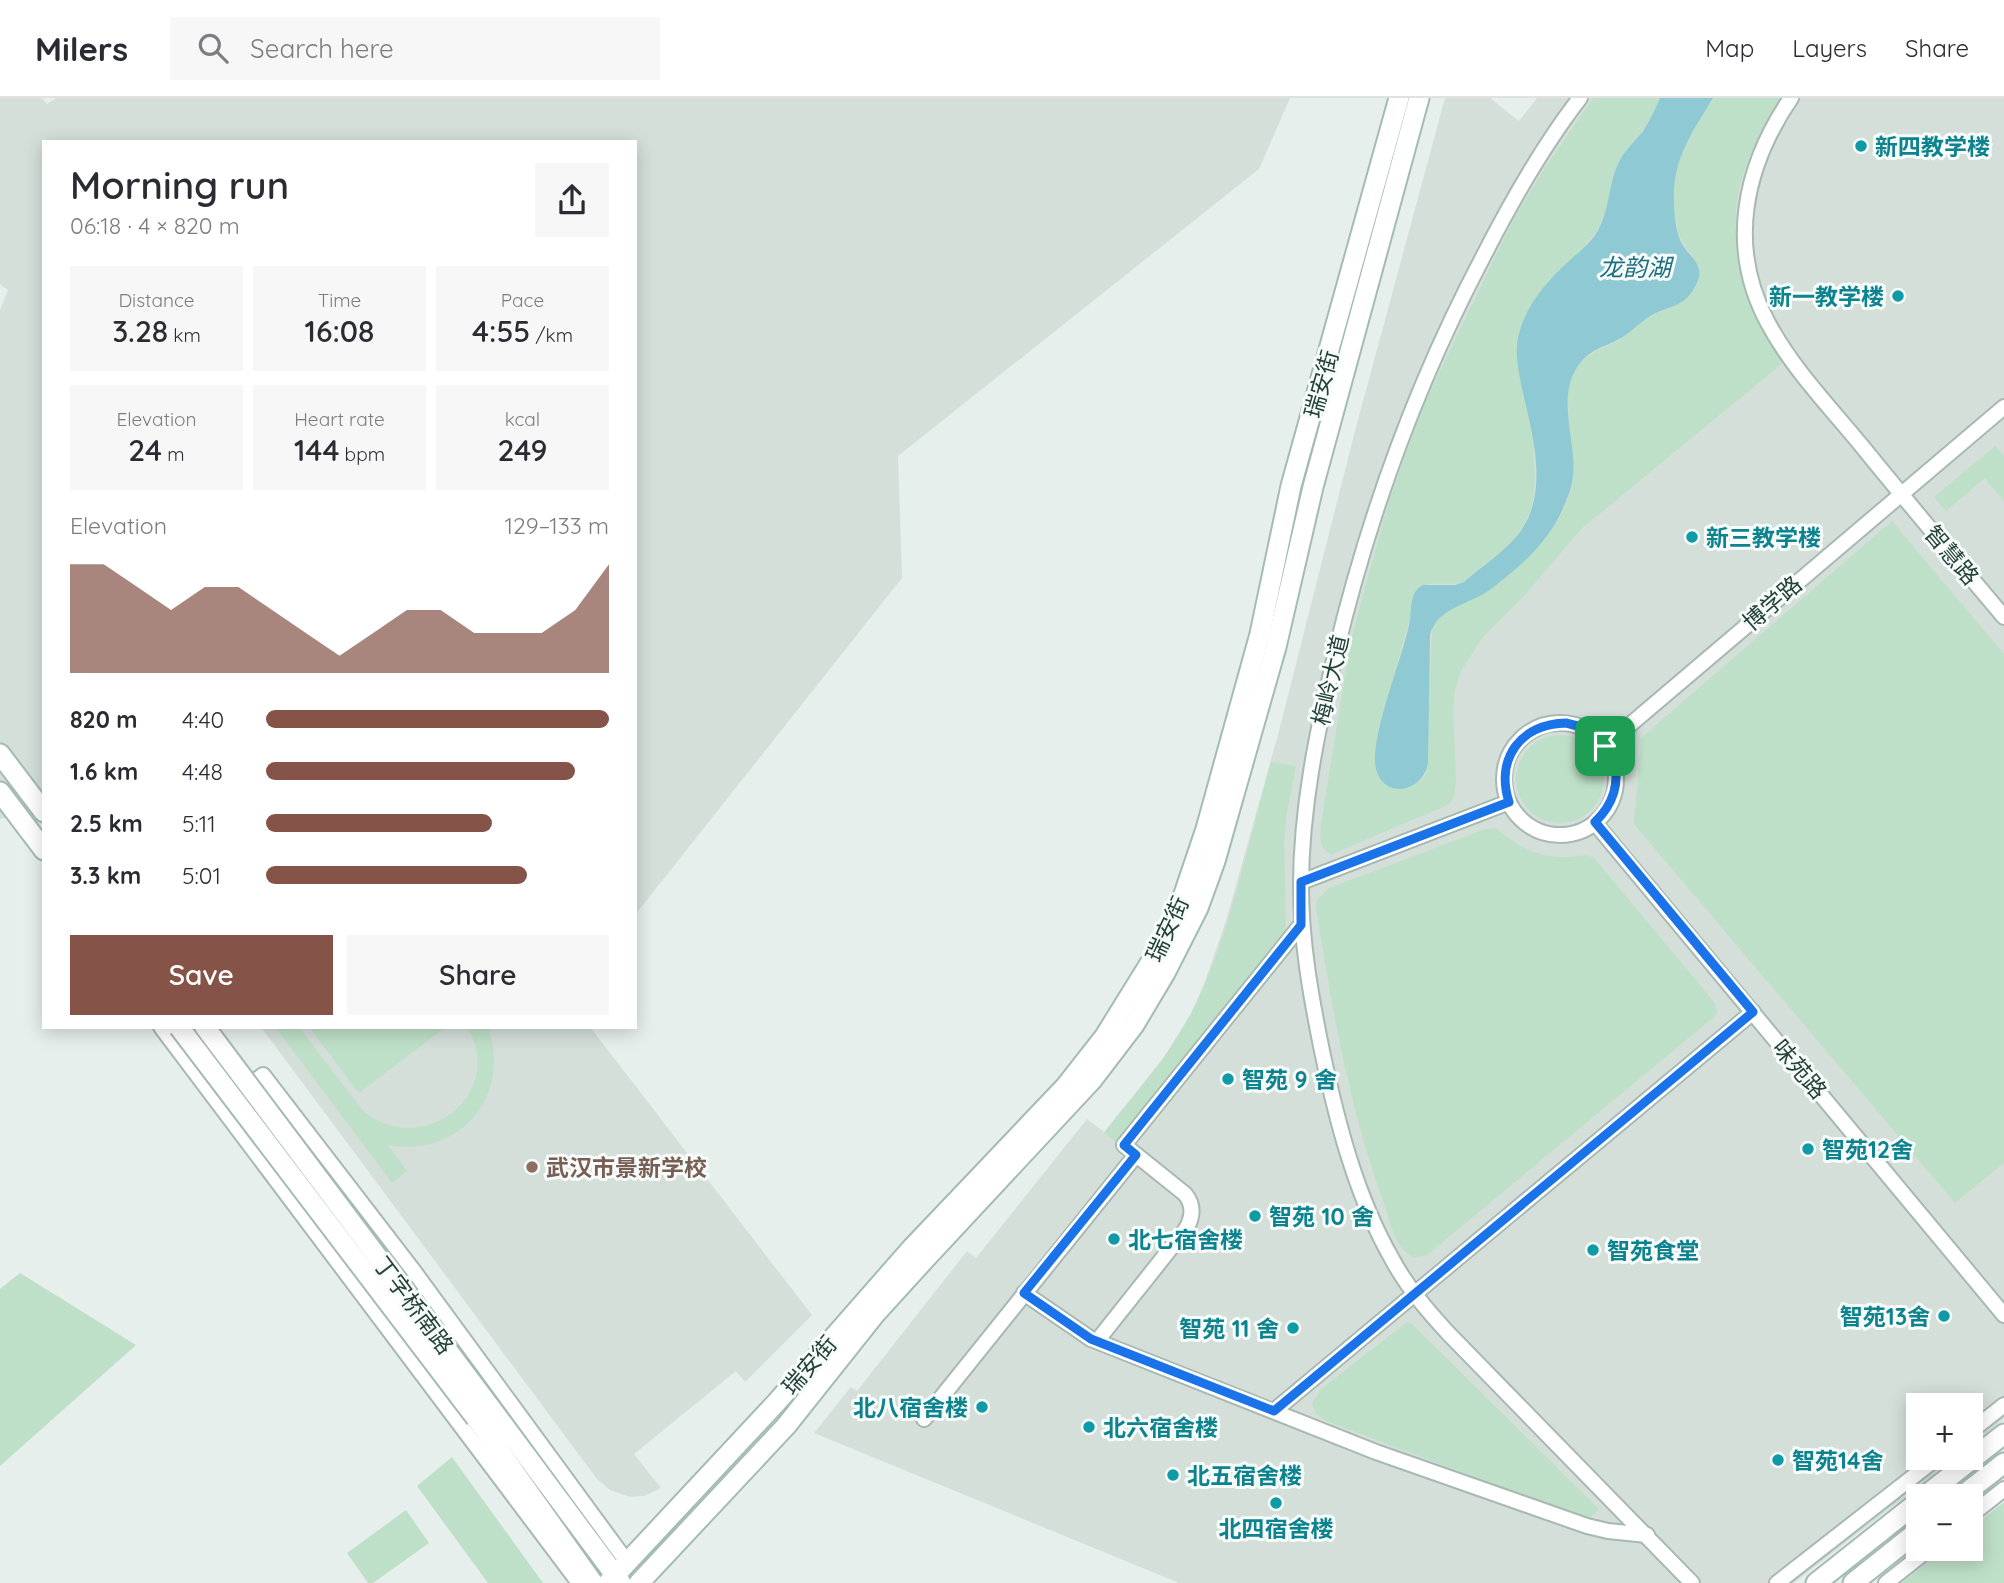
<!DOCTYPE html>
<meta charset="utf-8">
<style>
:root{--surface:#fff;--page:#f7f7f7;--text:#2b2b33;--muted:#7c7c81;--line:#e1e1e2;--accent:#855347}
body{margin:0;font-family:Quicksand,"Noto Sans SC",sans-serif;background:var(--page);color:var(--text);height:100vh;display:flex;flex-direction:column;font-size:26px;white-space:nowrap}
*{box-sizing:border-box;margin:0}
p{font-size:23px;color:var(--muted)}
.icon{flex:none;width:38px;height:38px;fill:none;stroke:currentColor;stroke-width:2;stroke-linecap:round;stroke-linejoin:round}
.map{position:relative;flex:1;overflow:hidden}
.details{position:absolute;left:42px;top:42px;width:595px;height:889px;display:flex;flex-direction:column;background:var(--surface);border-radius:0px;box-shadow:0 4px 18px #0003}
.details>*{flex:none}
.buttons{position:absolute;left:1906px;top:1295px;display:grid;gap:14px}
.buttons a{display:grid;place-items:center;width:77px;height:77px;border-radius:0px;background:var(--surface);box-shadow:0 4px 18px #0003;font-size:35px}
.pin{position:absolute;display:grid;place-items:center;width:60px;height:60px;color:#fff;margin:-30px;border-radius:14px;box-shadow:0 4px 10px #0006}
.round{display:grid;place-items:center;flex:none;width:74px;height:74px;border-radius:0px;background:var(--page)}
.head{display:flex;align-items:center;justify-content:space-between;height:119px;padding:0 28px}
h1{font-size:38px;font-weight:600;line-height:52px}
.stats{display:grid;grid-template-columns:repeat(3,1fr);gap:10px;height:119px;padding:7px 28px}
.stats div{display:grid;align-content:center;border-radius:0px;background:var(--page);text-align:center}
.stats b{font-size:30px;font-weight:600}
.stats small{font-size:19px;font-weight:400}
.stats p{font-size:19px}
.chart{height:196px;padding:14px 28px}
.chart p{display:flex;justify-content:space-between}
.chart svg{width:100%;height:126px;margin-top:7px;fill:var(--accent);opacity:.7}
.cta{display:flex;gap:14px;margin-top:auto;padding:14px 28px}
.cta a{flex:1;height:80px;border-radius:0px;background:var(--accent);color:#fff;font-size:28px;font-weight:600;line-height:80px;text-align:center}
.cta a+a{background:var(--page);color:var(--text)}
ul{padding:0 28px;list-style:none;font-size:23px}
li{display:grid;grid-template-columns:112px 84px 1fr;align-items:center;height:52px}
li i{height:18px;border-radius:9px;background:var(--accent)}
header{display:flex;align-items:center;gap:42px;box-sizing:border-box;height:98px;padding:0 35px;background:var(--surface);border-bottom:2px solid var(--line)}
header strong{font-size:33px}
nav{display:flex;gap:38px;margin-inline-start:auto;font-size:24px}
.search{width:490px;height:63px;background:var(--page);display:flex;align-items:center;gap:18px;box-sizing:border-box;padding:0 24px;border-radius:0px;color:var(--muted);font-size:26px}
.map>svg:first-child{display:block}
.built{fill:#d4dfda}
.green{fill:#bfe0c8}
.water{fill:#8ec9d4}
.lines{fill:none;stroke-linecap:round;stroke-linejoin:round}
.minor-casing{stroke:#a8b8b2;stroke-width:18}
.secondary-casing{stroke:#a4bbb3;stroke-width:23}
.minor{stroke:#fff;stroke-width:14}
.secondary{stroke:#fff;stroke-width:19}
.secondary-bridge-casing{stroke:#a4bbb3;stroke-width:23;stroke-linecap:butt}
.secondary-bridge{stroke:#fff;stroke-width:19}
.route-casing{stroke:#fff;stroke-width:14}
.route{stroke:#1a73e8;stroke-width:9}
.culture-dot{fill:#0f9aa8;stroke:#f7fbf9;stroke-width:2.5}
.education-dot{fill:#8d6e63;stroke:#f7fbf9;stroke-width:2.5}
.labels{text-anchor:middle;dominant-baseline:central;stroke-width:6;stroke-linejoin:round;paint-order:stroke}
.culture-label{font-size:23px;font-weight:bold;fill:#0d838f;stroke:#f7fbf9;text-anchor:start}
.street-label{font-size:23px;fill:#24423a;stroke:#f7fbf9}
.education-label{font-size:23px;font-weight:bold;fill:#785e54;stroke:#f7fbf9;text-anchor:start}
.water-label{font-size:24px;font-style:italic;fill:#1c6f80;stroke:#f7fbf9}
</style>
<header>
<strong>Milers</strong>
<div class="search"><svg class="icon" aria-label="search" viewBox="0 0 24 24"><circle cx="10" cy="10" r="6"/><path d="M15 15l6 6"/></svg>Search here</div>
<nav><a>Map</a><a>Layers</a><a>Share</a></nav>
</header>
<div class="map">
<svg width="2004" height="1485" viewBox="0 0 2004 1485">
<rect width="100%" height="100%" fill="#e6efeb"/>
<g class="built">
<path d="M 0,0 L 42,0 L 47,6 L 56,0 L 1290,0 L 1259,71 L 898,358 L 902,480 L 635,817 L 635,44 L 44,44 L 44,711 L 0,721 L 0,212 L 8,192 L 0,186 Z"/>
<path d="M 1445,0 L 1490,0 L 1519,23 L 1537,0 L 2004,0 L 2004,1321 L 1971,1347 L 1970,1307 L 1918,1307 L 1918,1360 L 1955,1360 L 1794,1485 L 1179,1485 L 814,1335 L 851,1289 L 857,1293 L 967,1153 L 976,1160 L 1087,1021 L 1104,1034 L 1164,959 L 1191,915 L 1204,886 L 1226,823 L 1279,633 L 1355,333 Z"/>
<path d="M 261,929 L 590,929 L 812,1217 L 745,1284 L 736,1273 L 634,1356 L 661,1390 L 644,1398 L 630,1399 L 610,1392 L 597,1381 Z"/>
</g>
<g class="green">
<path d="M 1593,0 L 1660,0 L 1652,20 L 1620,62 L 1615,74 L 1603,124 L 1584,149 L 1541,193 C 1539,240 1536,287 1534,334 C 1532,368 1542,402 1520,433 C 1507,453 1482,468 1464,484 C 1449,489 1431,481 1418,490 L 1380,630 L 1376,657 L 1420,683 L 1426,676 L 1432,529 C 1443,509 1468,506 1486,494 C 1524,467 1570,426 1573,375 C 1574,348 1567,321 1568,294 C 1576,255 1592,258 1621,240 C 1631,234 1640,224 1650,218 C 1669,209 1688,207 1697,186 C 1706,166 1683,152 1678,134 C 1663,78 1685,45 1713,0 L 1782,0 C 1763,31 1745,61 1738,97 C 1734,114 1737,133 1739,150 C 1747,199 1758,222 1784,264 L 1580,432 L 1526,496 L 1483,539 L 1461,573 L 1455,592 L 1453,612 L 1456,681 L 1454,700 L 1448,707 L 1332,756 C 1318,752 1320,738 1321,726 L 1351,541 L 1389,403 L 1422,310 L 1515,118 L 1547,67 Z"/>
<path d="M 1995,348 L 2004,358 L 2004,403 L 1985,380 L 1946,413 L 1934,399 Z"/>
<path d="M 1892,423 L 2004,556 L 2004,1065 L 1955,1105 L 1634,726 L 1641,640 Z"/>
<circle cx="1560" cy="681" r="44"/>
<path d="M 1271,664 L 1296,668 L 1286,720 L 1284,747 L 1286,832 L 1116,1044 L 1104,1035 C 1135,996 1169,958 1192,914 C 1230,838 1248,745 1271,664 Z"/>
<path d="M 1496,730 C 1516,748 1538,760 1567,759 C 1576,759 1585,755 1594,760 L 1715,905 L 1717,914 L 1714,919 L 1427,1157 L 1414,1160 C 1396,1152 1390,1124 1384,1106 C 1349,1009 1332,911 1316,810 L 1317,802 L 1329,790 L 1485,731 Z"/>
<path d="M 275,929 L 299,929 L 364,1014 C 426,1061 507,994 467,929 L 488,929 C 512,998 460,1060 388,1047 L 407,1073 L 392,1085 Z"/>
<path d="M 309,929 L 446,929 L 359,995 Z"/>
<path d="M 20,1175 L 136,1247 L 0,1368 L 0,1191 Z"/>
<path d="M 1407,1224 L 1411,1225 L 1599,1411 L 1588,1422 L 1326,1323 L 1316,1316 L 1312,1305 L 1321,1291 Z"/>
<path d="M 452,1359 L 543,1485 L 488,1485 L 417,1388 Z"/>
<path d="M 2004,1404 L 2004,1485 L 1901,1485 L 1944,1451 L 1970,1451 L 1971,1430 Z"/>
<path d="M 406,1412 L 429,1445 L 373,1485 L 368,1485 L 347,1455 Z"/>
</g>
<path class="water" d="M 1660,0 L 1713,0 C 1693,33 1672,62 1674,102 C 1674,115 1675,131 1681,144 C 1688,158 1706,167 1697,185 C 1685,212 1666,207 1647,220 C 1637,227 1628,237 1617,242 C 1604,249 1590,252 1581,264 C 1554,296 1577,341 1573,378 C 1572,388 1568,399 1564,408 C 1550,443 1520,469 1491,491 C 1470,507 1437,509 1430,537 L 1428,666 C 1422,694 1384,702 1376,671 C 1369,641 1401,564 1408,531 C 1411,520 1410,509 1413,499 C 1415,493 1418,490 1423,487 L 1455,487 L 1464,484 C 1482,468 1506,453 1520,434 C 1549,394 1533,338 1523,295 C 1519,274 1513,253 1520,232 C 1528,205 1548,182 1569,163 C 1578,155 1588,147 1595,137 C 1611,114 1607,86 1620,62 C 1626,51 1635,43 1643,33 C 1650,22 1655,12 1660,0 Z"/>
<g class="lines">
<defs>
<g id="minor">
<path d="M 1580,0 C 1542,49 1511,104 1483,159 C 1416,286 1368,419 1335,558 C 1317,633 1301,711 1301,788 C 1301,844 1311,899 1322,953 C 1337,1024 1356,1098 1392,1161 C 1407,1189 1427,1212 1448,1235 L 1692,1485"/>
<path d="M 1791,0 C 1744,69 1727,149 1768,225 C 1792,270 1829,308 1861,347 C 1908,405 1956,462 2004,519"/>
<circle cx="1560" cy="681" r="56"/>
<path d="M 1605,648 L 2004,309"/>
<path d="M 1595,725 L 2004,1217"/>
<path d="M 1301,784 L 1509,704"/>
<path d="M 161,929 L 579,1485"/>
<path d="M 244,992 L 263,977 L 413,1172 L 627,1464"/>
<path d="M 1024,1195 L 1091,1241 L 1376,1354 L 1587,1428 L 1608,1433 L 1647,1437"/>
<path d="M 1097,1243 L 1186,1131 C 1193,1119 1194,1107 1185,1096 L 1124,1047 L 1301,827"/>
<path d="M 1274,1313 L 1753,914"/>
<path d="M 924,1321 L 1136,1057"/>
<path d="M 1970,1334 L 2004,1307"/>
<path d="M 1970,1418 L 2004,1391"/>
<path d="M 1777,1485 L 1937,1360"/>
<path d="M 1886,1485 L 1929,1451"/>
</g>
<g id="secondary">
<path d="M 0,656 L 44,714"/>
<path d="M 0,694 L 44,752"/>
<path d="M 490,1309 L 621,1485"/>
<path d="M 476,1320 L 593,1485"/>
<path d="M 1925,1398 L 2004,1336"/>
<path d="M 1962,1398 L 2004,1365"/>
<path d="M 608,1485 L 776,1305 L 911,1151 L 1065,989 L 1105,938 L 1162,846 L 1183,799 L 1206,731 L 1260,536 L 1291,388 L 1399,0"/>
<path d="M 639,1485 L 786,1328 L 875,1216 L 926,1160 L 1092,982 L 1134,927 L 1165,875 L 1198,810 L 1215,763 L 1276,549 L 1313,389 L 1419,0"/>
<path d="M 1816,1485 L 1918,1404"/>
<path d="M 1853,1485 L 1918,1433"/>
</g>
</defs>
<use href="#minor" class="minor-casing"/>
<use href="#secondary" class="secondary-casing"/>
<use href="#minor" class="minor"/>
<use href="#secondary" class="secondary"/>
<defs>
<g id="secondary-bridge">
<path d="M 179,929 L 476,1320"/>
<path d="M 205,929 L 490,1309"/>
</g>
</defs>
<use href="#secondary-bridge" class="secondary-bridge-casing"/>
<use href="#secondary-bridge" class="secondary-bridge"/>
</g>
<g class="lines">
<defs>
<path id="route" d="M 1566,625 C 1617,635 1633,688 1595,724 L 1753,914 L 1274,1313 L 1091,1241 L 1024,1195 L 1136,1057 L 1124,1047 L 1301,827 L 1301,784 L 1509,704 C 1495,660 1521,626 1566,625 Z"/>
</defs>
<use href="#route" class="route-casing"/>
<use href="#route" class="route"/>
</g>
<g class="culture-dot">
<circle cx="1861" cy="48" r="7"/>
<circle cx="1898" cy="198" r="7"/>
<circle cx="1692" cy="439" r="7"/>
<circle cx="1228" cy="981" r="7"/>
<circle cx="1808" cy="1051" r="7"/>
<circle cx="1255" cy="1118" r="7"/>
<circle cx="1114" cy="1141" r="7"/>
<circle cx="1593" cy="1152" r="7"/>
<circle cx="1944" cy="1218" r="7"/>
<circle cx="1293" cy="1230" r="7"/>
<circle cx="982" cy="1309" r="7"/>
<circle cx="1089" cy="1329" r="7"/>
<circle cx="1778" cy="1362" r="7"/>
<circle cx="1173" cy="1377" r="7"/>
<circle cx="1276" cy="1405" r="7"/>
</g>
<circle class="education-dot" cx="532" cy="1069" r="7"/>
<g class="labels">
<g class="culture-label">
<text x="1875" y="48">新四教学楼</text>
<text x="1884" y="198" text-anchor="end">新一教学楼</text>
<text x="1706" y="439">新三教学楼</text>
<text x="1242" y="981">智苑 9 舍</text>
<text x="1822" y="1051">智苑12舍</text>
<text x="1269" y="1118">智苑 10 舍</text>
<text x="1128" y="1141">北七宿舍楼</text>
<text x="1607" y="1152">智苑食堂</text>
<text x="1930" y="1218" text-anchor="end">智苑13舍</text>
<text x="1279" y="1230" text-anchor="end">智苑 11 舍</text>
<text x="968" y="1309" text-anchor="end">北八宿舍楼</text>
<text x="1103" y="1329">北六宿舍楼</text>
<text x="1792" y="1362">智苑14舍</text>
<text x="1187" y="1377">北五宿舍楼</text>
<text x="1276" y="1430" text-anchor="middle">北四宿舍楼</text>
</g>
<g class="street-label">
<text transform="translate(1321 286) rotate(-74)">瑞安街</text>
<text transform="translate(1952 457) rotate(50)">智慧路</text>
<text transform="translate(1772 505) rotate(-41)">博学路</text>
<text transform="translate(1330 582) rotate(-77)">梅岭大道</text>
<text transform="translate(1167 831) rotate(-65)">瑞安街</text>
<text transform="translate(1800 971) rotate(50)">味苑路</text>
<text transform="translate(414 1207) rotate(53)">丁字桥南路</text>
<text transform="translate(809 1267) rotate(-49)">瑞安街</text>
</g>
<g class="education-label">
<text x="546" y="1069">武汉市景新学校</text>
</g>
<g class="water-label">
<text x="1635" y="169">龙韵湖</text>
</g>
</g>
</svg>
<div class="buttons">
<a>+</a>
<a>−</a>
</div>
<div class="pin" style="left:1605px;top:648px;background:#1e9e55"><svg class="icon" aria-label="arrive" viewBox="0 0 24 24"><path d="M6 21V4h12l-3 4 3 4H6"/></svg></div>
<section class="details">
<div class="head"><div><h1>Morning run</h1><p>06:18 · 4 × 820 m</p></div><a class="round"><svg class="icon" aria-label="share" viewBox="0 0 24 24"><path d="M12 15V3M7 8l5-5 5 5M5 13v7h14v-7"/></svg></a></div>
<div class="stats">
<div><p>Distance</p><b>3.28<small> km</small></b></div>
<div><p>Time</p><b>16:08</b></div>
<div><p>Pace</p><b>4:55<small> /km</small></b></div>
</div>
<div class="stats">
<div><p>Elevation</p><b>24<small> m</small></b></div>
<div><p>Heart rate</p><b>144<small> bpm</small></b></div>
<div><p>kcal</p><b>249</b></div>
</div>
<div class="chart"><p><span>Elevation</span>129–133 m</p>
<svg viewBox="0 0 160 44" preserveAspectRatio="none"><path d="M0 44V6L10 6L20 14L30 22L40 14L50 14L60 22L70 30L80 38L90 30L100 22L110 22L120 30L130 30L140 30L150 22L160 6V44z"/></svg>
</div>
<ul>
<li><b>820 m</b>4:40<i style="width:100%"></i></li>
<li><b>1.6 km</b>4:48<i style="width:90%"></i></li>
<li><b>2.5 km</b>5:11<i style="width:66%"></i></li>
<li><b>3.3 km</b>5:01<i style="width:76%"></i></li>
</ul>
<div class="cta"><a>Save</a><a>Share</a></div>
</section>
</div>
